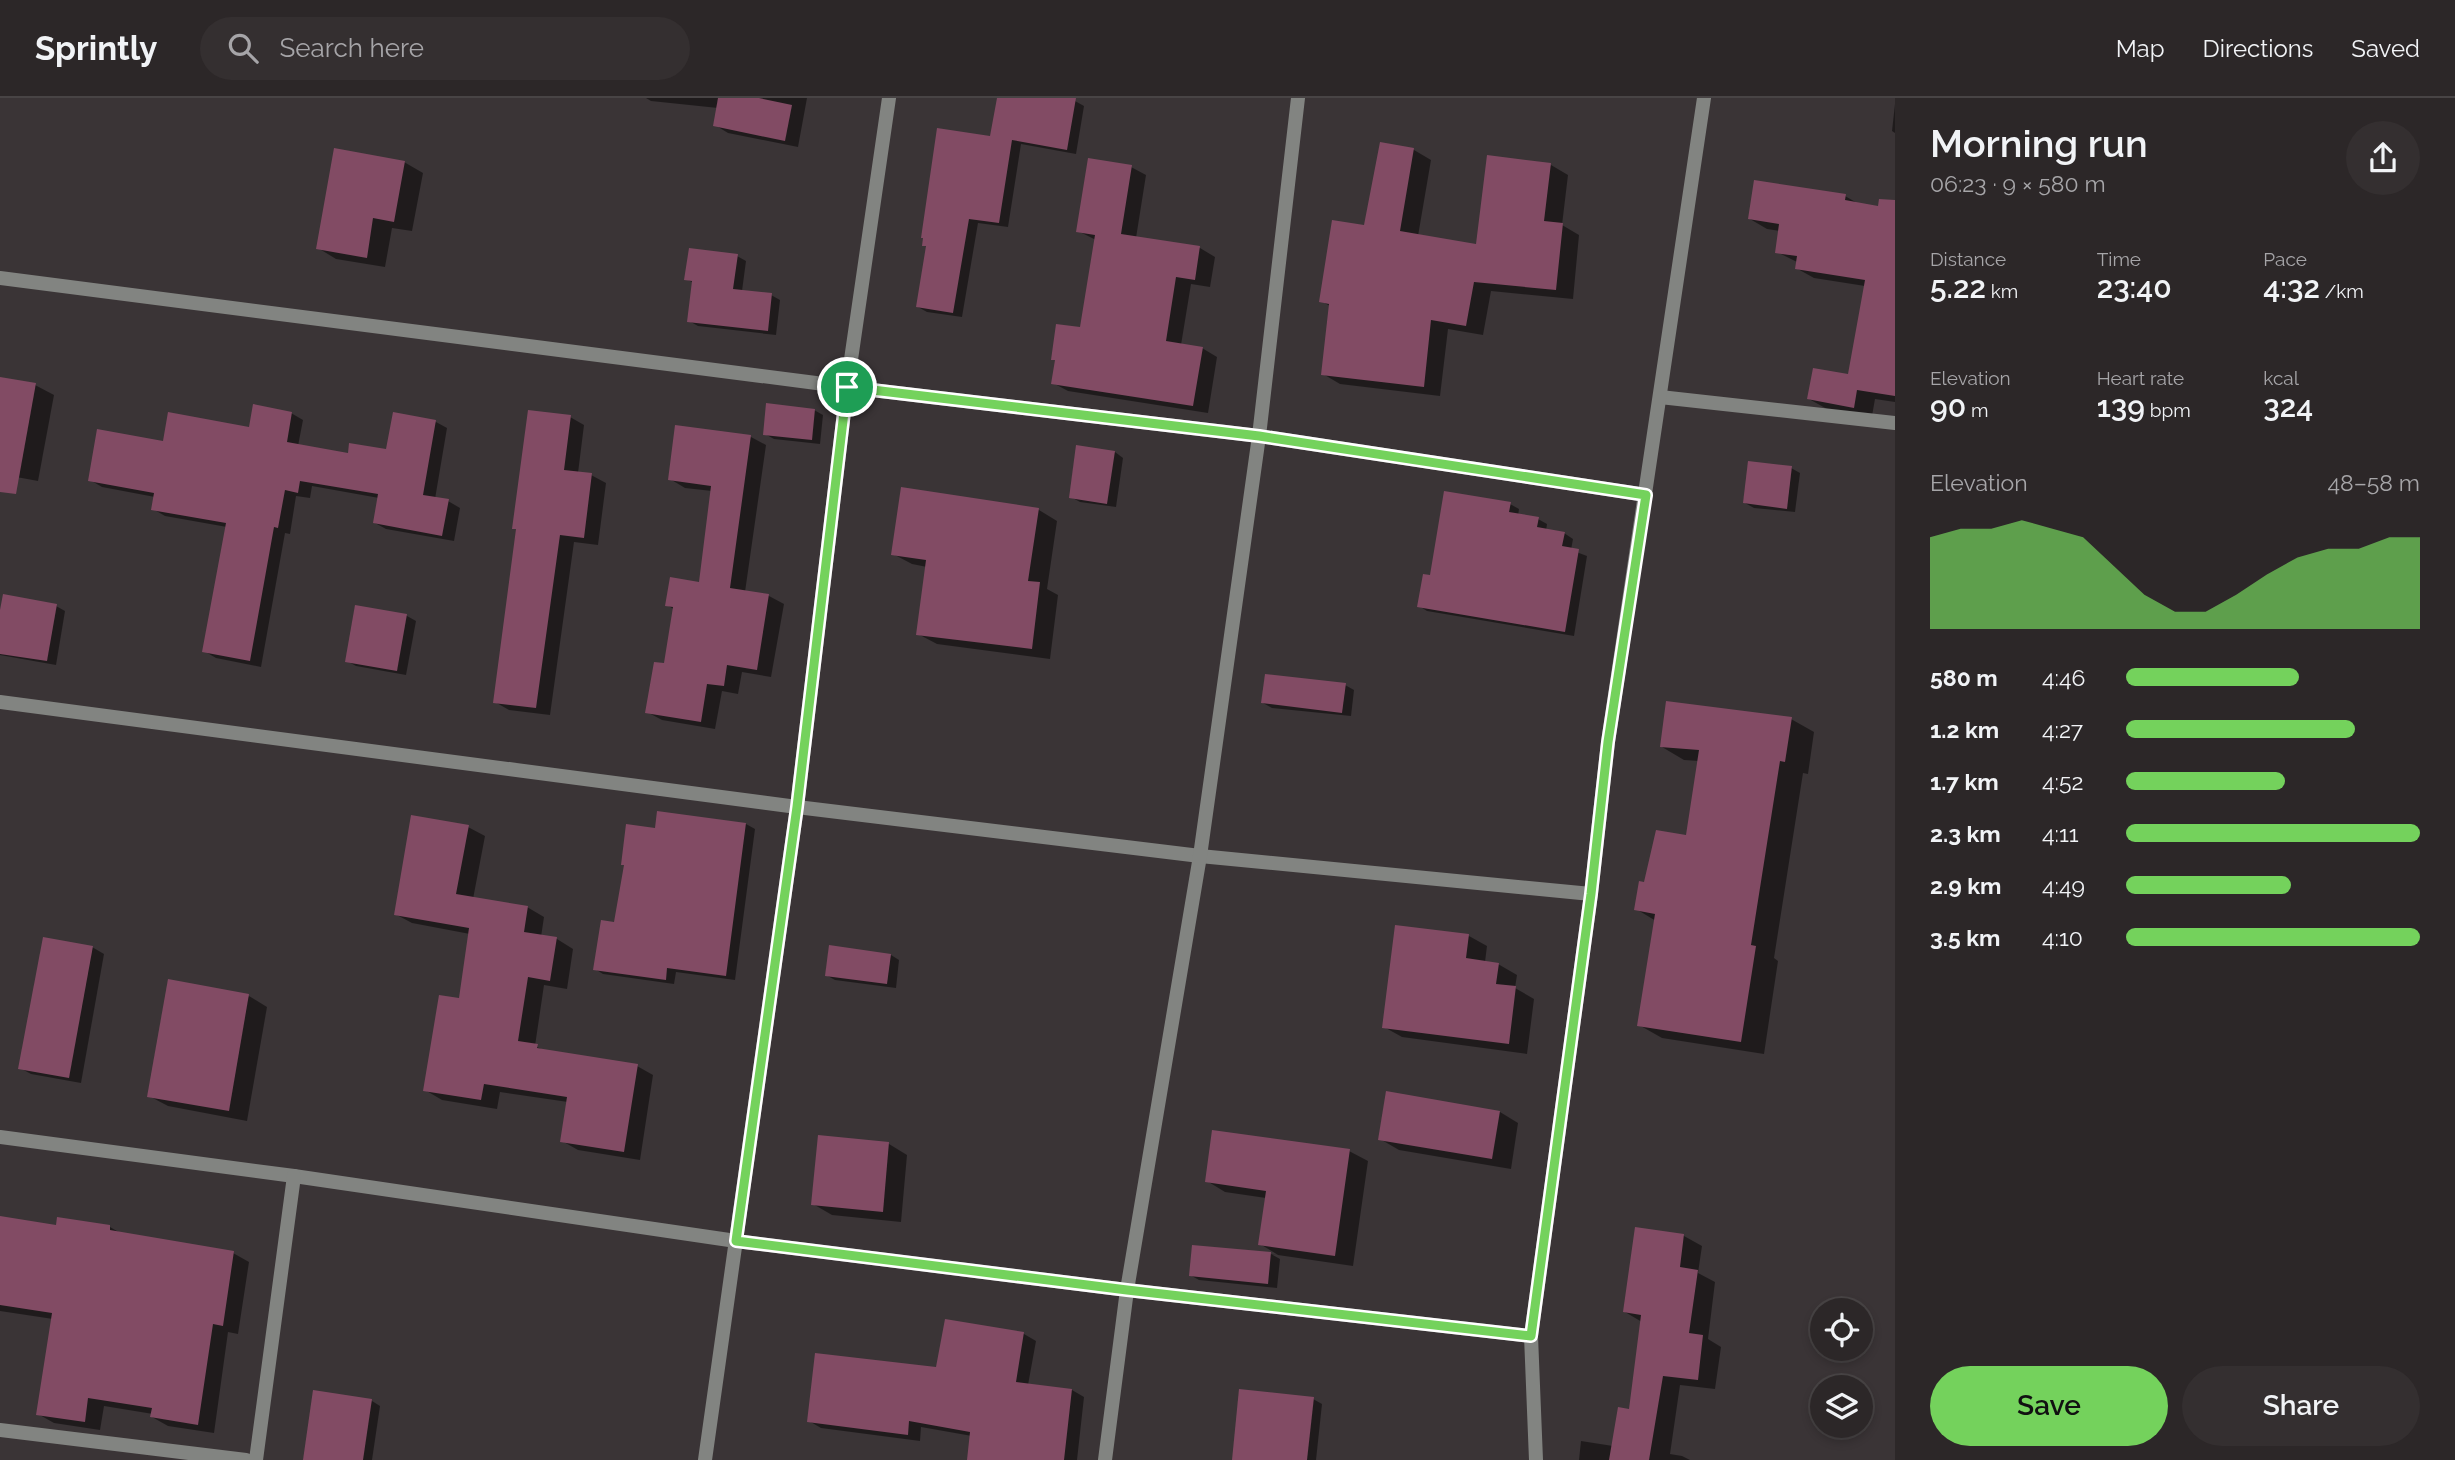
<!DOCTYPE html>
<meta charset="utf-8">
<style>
:root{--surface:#2c2728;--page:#342f30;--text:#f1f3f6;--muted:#a6a5a8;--line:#484445;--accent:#74d25c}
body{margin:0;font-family:Raleway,sans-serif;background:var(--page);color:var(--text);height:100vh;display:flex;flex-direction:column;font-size:26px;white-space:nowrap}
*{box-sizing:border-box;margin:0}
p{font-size:23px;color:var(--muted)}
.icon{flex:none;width:38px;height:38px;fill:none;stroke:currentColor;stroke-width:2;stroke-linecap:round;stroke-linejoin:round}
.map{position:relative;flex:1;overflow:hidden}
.sheet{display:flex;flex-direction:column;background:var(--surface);width:560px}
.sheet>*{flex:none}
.controls{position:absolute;left:1810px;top:1200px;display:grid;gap:14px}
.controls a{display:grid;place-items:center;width:63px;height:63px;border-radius:50%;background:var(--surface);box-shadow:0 4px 10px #0003,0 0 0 2px var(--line);font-size:35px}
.pin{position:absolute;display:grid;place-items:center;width:60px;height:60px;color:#fff;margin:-30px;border:4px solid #fff;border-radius:50%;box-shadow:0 2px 7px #0007}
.round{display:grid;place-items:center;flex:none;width:74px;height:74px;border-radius:37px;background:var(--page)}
.summary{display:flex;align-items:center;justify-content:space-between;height:119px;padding:0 35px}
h1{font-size:38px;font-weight:600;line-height:52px}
.metrics{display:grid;grid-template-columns:repeat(3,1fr);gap:10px;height:119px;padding:7px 35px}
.metrics div{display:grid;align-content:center}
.metrics b{font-size:30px;font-weight:600}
.metrics small{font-size:19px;font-weight:400}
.metrics p{font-size:19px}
.chart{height:196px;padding:14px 35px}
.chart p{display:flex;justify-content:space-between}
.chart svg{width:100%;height:126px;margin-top:7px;fill:var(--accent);opacity:.7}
.button{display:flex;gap:14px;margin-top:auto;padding:14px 35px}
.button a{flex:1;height:80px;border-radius:42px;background:var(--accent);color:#111;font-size:28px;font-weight:600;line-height:80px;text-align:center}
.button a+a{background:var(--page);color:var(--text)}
ul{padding:0 35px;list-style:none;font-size:23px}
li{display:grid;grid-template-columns:112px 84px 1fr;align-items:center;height:52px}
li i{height:18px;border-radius:9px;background:var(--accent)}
header{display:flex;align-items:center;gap:42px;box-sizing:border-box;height:98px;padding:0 35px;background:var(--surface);border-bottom:2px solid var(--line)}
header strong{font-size:33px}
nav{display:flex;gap:38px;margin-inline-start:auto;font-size:24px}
.search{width:490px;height:63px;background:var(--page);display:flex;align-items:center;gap:18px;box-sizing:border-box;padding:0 24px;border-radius:38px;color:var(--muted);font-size:26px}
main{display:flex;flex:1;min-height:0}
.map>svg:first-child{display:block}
.shadow{fill:#0007}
.building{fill:#824b64}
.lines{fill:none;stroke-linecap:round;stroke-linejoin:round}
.street{stroke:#828481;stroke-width:14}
.route-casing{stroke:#fff;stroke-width:14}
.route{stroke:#74d25c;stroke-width:9}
</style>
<header>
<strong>Sprintly</strong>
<div class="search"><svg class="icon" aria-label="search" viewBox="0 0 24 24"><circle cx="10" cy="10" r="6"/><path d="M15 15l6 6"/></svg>Search here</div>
<nav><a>Map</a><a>Directions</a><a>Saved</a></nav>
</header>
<main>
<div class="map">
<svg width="1895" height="1362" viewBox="0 0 1895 1362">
<rect width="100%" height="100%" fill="#3a3436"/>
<g class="shadow">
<path d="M 646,0 L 807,0 L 798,49 L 728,35 L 715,27 L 718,10 L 651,3 Z"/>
<path d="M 999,0 L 1060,0 L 1075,3 L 1084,8 L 1076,56 L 1021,46 L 1008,129 L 978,125 L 962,219 L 927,214 L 918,209 L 927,149 L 924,147 L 992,40 Z"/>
<path d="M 1895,6 L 1895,35 L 1892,33 Z"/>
<path d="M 1381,46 L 1414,52 L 1431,62 L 1418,138 L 1477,148 L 1551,67 L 1568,77 L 1562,127 L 1579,137 L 1573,201 L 1491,193 L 1483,237 L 1448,231 L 1440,298 L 1340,286 L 1323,276 L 1330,208 L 1321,203 L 1365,129 Z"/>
<path d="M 404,64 L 423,75 L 412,133 L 392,130 L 385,169 L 336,161 L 318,150 Z"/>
<path d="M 1131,69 L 1146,77 L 1136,140 L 1200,150 L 1215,159 L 1210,189 L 1191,186 L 1181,247 L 1202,250 L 1217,259 L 1208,315 L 1068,293 L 1053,285 L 1081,231 L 1096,142 L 1078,133 Z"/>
<path d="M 1845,98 L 1859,106 L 1895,111 L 1895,304 L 1875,301 L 1872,318 L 1827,311 L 1809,301 L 1849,278 L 1865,188 L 1814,180 L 1796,170 L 1797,164 L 1777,154 L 1780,133 L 1767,131 L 1750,121 Z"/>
<path d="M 737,158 L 746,163 L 742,193 L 771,197 L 780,202 L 776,237 L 698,228 L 689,223 L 694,185 L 686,181 Z"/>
<path d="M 0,280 L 35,287 L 54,297 L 38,383 L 0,376 Z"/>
<path d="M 814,312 L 823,317 L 820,346 L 774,341 L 765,336 Z"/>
<path d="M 291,315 L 303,322 L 298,348 L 349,357 L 387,353 L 436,324 L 447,330 L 435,401 L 448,403 L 460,410 L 454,443 L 386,431 L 375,425 L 379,400 L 312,388 L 310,400 L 296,398 L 290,436 L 285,435 L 261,569 L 216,560 L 204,553 L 227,429 L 165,418 L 153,411 L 155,399 L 102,389 L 90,382 L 165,345 L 250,331 Z"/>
<path d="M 570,319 L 584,327 L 578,375 L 591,377 L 606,385 L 598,447 L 574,444 L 550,617 L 509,612 L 495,604 L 518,432 Z"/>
<path d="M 751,339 L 766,347 L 745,494 L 769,498 L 784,506 L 771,579 L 742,574 L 738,596 L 722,593 L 715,631 L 662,622 L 647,614 L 665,567 L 675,512 L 667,507 L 700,486 L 712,393 L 685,390 L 670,381 Z"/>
<path d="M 1115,354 L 1123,360 L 1116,409 L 1080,404 L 1071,399 Z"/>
<path d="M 1791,370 L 1800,375 L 1795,414 L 1754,410 L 1745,405 Z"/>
<path d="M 1510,406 L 1519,411 L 1518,418 L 1538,421 L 1547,426 L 1546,433 L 1564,435 L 1573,441 L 1571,452 L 1587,458 L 1574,538 L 1427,513 L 1419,508 L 1431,479 Z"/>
<path d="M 1039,412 L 1057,423 L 1047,491 L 1058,497 L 1050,561 L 937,546 L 918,536 L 927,469 L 912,466 L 893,456 Z"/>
<path d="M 56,508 L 65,513 L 56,567 L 0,557 L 0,522 Z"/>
<path d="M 356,509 L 407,518 L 416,523 L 406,577 L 356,568 L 347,563 Z"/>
<path d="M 1345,587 L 1354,592 L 1351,618 L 1272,610 L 1263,605 Z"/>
<path d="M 1791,621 L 1814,634 L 1808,676 L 1803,675 L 1774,860 L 1778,863 L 1764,956 L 1662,940 L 1639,927 L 1656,823 L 1636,811 L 1646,786 L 1687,739 L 1699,663 L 1684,662 L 1662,649 Z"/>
<path d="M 659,715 L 746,726 L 755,731 L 735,882 L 676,874 L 674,886 L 603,876 L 595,871 L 657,732 Z"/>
<path d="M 468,729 L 485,738 L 473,801 L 527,809 L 544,819 L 541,839 L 557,841 L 573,851 L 567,891 L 544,887 L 535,948 L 547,954 L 637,968 L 653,977 L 640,1062 L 578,1052 L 562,1043 L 568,1004 L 500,994 L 497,1011 L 442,1002 L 425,992 L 460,902 L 470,836 L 412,825 L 395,816 Z"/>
<path d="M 1469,838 L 1487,848 L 1485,864 L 1498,866 L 1517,877 L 1515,890 L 1534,901 L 1527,956 L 1402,939 L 1384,929 Z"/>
<path d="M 92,849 L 104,856 L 81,985 L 31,976 L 20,970 Z"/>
<path d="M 891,857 L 899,862 L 896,890 L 835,882 L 826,877 Z"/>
<path d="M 249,898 L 267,909 L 247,1023 L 168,1008 L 149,998 Z"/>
<path d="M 1388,996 L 1500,1014 L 1518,1025 L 1511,1071 L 1399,1052 L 1380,1041 Z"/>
<path d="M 889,1046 L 907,1057 L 901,1124 L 832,1117 L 813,1106 Z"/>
<path d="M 1349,1053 L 1368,1063 L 1353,1168 L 1271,1156 L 1280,1161 L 1277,1190 L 1199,1182 L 1190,1177 L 1193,1149 L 1278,1157 L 1260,1146 L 1266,1100 L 1225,1094 L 1207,1083 Z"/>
<path d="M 0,1120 L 58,1129 L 110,1129 L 122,1136 L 233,1155 L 249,1164 L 238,1236 L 228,1234 L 214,1335 L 168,1328 L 152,1319 L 153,1316 L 104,1308 L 100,1332 L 54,1325 L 38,1316 L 53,1221 L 0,1213 Z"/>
<path d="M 1636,1131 L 1684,1138 L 1702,1148 L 1698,1175 L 1715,1184 L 1708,1241 L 1721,1249 L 1715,1291 L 1680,1287 L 1670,1356 L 1682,1358 L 1690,1362 L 1579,1362 L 1581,1343 L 1613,1348 L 1631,1313 L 1642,1224 L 1625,1214 Z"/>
<path d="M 946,1223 L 1024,1236 L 1036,1243 L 1028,1287 L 1072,1292 L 1084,1299 L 1077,1362 L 969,1362 L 972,1338 L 921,1329 L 920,1343 L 821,1330 L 809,1323 L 937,1271 Z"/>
<path d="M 1313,1301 L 1322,1306 L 1316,1362 L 1234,1362 Z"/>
<path d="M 372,1303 L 380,1308 L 372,1362 L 304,1362 Z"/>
</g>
<g class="building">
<path d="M 718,0 L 759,0 L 792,7 L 785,43 L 713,28 Z"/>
<path d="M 997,0 L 1076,0 L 1067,52 L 1012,42 L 999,125 L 969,121 L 953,215 L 916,209 L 926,148 L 922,148 L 923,140 L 921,140 L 937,30 L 990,38 Z"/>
<path d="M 1380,44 L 1414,50 L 1400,133 L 1476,146 L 1487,57 L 1551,65 L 1544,123 L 1563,125 L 1556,192 L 1474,184 L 1466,228 L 1431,222 L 1424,289 L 1321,277 L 1329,206 L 1319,204 L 1332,122 L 1364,127 Z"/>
<path d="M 334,50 L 405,63 L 394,124 L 373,120 L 367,160 L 316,151 Z"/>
<path d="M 1088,60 L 1132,67 L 1121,136 L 1200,148 L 1195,182 L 1176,179 L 1166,243 L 1203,249 L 1193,308 L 1051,286 L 1055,262 L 1051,262 L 1056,226 L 1080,229 L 1095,137 L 1076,134 Z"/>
<path d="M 1754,82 L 1846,96 L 1845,102 L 1878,108 L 1879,101 L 1895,102 L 1895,298 L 1857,292 L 1854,310 L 1807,301 L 1813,270 L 1848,276 L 1865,182 L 1795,171 L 1797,158 L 1775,155 L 1779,126 L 1748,121 Z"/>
<path d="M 689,150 L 738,156 L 733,191 L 772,195 L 768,233 L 687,224 L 692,183 L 684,182 Z"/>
<path d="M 0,279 L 36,285 L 16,396 L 0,394 Z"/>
<path d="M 766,305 L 815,311 L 812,342 L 763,337 Z"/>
<path d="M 253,306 L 292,314 L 287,344 L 348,355 L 349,345 L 386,351 L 393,314 L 436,322 L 423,397 L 449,401 L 442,438 L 373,425 L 378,396 L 300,383 L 298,395 L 285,392 L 278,430 L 274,429 L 250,563 L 202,554 L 226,425 L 151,412 L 154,395 L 88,383 L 97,331 L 163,343 L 168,314 L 249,329 Z"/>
<path d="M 528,312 L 571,317 L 564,372 L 592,375 L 584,440 L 560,437 L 536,610 L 493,605 L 516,431 L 512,431 Z"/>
<path d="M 675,327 L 751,337 L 730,490 L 769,496 L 757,572 L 727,567 L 724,588 L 707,586 L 701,624 L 645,615 L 654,564 L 664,565 L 673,509 L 665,508 L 670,479 L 699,484 L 711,388 L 668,382 Z"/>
<path d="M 1076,347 L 1115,353 L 1107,406 L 1069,400 Z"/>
<path d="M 1748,363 L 1792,368 L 1787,411 L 1743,405 Z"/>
<path d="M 901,389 L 1039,410 L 1028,483 L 1040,484 L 1032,551 L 916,537 L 926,462 L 891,457 Z"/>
<path d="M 1444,393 L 1511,404 L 1509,414 L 1539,419 L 1537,429 L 1565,434 L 1562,448 L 1579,451 L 1565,534 L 1417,509 L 1423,476 L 1430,477 Z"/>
<path d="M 3,496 L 57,506 L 47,563 L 0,556 L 0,512 Z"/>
<path d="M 355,507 L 407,516 L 397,573 L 345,564 Z"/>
<path d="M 1265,576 L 1346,585 L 1342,615 L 1261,605 Z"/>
<path d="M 1666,603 L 1792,619 L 1785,664 L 1780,663 L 1751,847 L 1756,848 L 1741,944 L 1637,928 L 1655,816 L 1634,812 L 1639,783 L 1644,784 L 1656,732 L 1686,737 L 1699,652 L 1660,649 Z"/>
<path d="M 657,713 L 746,725 L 726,878 L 667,870 L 666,882 L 593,872 L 601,822 L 614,824 L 624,767 L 621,767 L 626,726 L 655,730 Z"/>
<path d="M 411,717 L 469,727 L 456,796 L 528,808 L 524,834 L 557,839 L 550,883 L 528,879 L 518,943 L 538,946 L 537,950 L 638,966 L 624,1054 L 560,1044 L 567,999 L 484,986 L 481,1002 L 423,993 L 439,897 L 459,900 L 469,830 L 394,817 Z"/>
<path d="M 1395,827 L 1469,836 L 1466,860 L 1499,865 L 1496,886 L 1516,888 L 1509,946 L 1382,930 Z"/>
<path d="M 43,839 L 93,848 L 69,980 L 18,971 Z"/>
<path d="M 829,847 L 891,856 L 887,886 L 825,878 Z"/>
<path d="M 168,881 L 249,896 L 229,1013 L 147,999 Z"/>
<path d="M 1386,993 L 1500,1013 L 1492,1061 L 1378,1042 Z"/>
<path d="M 1212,1032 L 1350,1051 L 1335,1158 L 1258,1147 L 1266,1093 L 1205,1084 Z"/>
<path d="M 818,1037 L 889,1044 L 883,1114 L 811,1107 Z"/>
<path d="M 0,1118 L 56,1127 L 57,1119 L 110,1127 L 110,1132 L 234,1153 L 223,1228 L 213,1226 L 198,1327 L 150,1319 L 152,1310 L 88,1300 L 85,1324 L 36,1317 L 52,1215 L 0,1207 Z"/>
<path d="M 1635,1129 L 1684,1136 L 1680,1169 L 1698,1172 L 1689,1235 L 1703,1237 L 1698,1282 L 1663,1278 L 1649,1362 L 1609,1362 L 1618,1309 L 1629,1311 L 1641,1217 L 1623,1214 Z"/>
<path d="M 1192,1147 L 1271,1154 L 1268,1186 L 1189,1178 Z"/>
<path d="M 945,1221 L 1024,1234 L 1016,1284 L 1072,1291 L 1064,1362 L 967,1362 L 970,1334 L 909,1323 L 908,1337 L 807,1324 L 815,1255 L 936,1269 Z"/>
<path d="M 1239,1291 L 1314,1299 L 1307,1362 L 1232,1362 Z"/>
<path d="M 313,1292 L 372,1301 L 363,1362 L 303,1362 Z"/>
</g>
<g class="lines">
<g class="street">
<path d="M 0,180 L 847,289 L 1259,338 L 1646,397"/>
<path d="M 1660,299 L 1895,325"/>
<path d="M 0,604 L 797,709 L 1200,758 L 1591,796"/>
<path d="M 0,1039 L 294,1078 L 736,1143 L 1127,1192 L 1531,1238"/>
<path d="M 0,1332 L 246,1362"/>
<path d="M 256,1362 L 294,1078"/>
<path d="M 705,1362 L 797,709 L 847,289 L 889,0"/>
<path d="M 1105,1362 L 1127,1192 L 1200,758 L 1259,338 L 1298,0"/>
<path d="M 1536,1362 L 1531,1238 L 1591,796 L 1608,644 L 1704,0"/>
</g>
</g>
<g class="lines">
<defs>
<path id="route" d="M 847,289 L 1259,338 L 1646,397 L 1608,644 L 1591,796 L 1531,1238 L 1127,1192 L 736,1143 L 797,709 Z"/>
</defs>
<use href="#route" class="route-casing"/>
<use href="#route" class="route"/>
</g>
</svg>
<div class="controls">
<a><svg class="icon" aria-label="locate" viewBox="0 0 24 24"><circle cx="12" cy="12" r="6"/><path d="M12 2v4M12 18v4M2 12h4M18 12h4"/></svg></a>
<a><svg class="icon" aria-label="layers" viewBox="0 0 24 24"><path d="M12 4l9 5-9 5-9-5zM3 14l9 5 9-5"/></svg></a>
</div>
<div class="pin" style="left:847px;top:289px;background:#1e9e55"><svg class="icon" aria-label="arrive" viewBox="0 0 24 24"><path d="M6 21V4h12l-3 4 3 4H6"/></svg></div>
</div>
<section class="sheet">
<div class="summary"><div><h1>Morning run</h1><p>06:23 · 9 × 580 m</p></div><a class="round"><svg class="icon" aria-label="share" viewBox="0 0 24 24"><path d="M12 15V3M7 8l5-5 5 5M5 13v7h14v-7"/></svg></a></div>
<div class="metrics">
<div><p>Distance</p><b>5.22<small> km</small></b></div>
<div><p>Time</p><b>23:40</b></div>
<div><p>Pace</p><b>4:32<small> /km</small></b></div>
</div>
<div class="metrics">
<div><p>Elevation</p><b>90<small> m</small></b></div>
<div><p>Heart rate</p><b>139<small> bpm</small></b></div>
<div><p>kcal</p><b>324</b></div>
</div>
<div class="chart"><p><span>Elevation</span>48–58 m</p>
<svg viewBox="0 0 160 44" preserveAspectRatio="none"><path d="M0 44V12L10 9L20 9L30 6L40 9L50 12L60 22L70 32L80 38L90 38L100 32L110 25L120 19L130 16L140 16L150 12L160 12V44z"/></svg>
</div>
<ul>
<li><b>580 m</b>4:46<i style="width:59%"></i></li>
<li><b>1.2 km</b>4:27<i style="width:78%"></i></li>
<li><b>1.7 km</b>4:52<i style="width:54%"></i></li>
<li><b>2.3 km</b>4:11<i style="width:100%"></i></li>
<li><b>2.9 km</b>4:49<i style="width:56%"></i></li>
<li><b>3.5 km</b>4:10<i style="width:100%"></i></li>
</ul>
<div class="button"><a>Save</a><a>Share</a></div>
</section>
</main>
